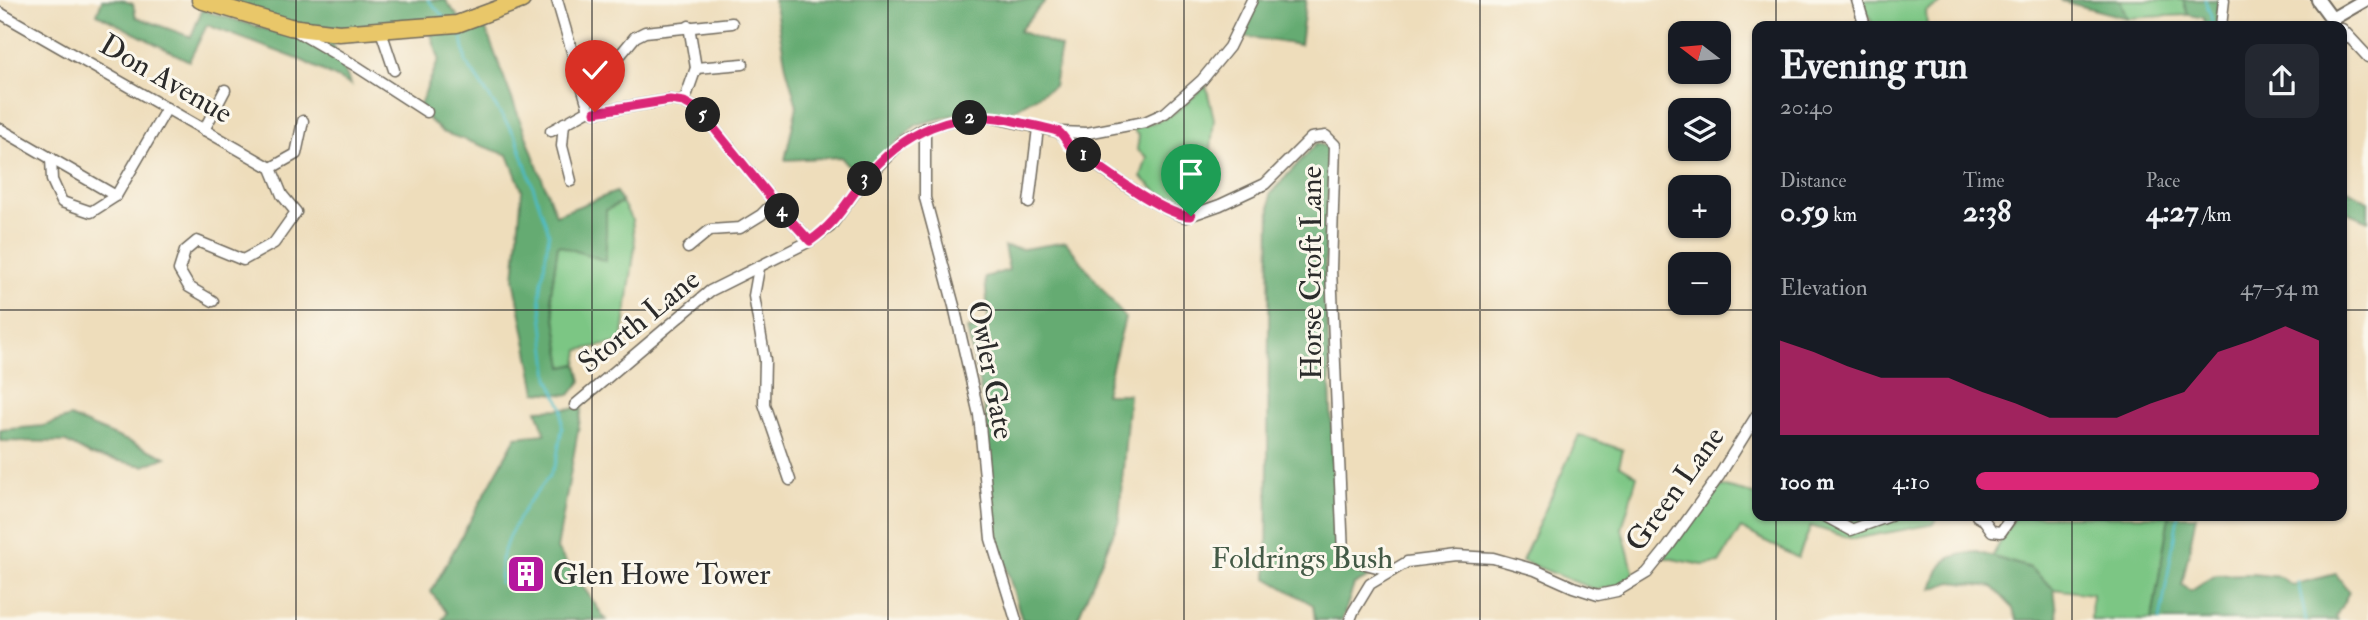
<!DOCTYPE html>
<meta charset="utf-8">
<style>
:root{--surface:#171b24;--page:#242831;--text:#f1f3f6;--muted:#9ea1a6;--accent:#db2777}
body{margin:0;font-family:"IM FELL Double Pica",serif;background:var(--page);color:var(--text);height:100vh;display:flex;flex-direction:column;font-size:26px;white-space:nowrap}
*{box-sizing:border-box;margin:0}
p{font-size:23px;color:var(--muted)}
.icon{flex:none;width:38px;height:38px;fill:none;stroke:currentColor;stroke-width:2;stroke-linecap:round;stroke-linejoin:round}
.map{position:relative;flex:1;overflow:hidden}
.drawer{position:absolute;left:1752px;top:21px;width:595px;height:500px;display:flex;flex-direction:column;background:var(--surface);border-radius:14px;box-shadow:0 2px 5px #0004}
.drawer>*{flex:none}
.needle{width:46px;rotate:286deg}
.tools{position:absolute;left:1668px;top:21px;display:grid;gap:14px}
.tools a{display:grid;place-items:center;width:63px;height:63px;border-radius:14px;background:var(--surface);box-shadow:0 2px 5px #0004;font-size:35px}
.pin{position:absolute;display:grid;place-items:center;width:60px;height:60px;color:#fff;margin:-72px -30px;border-radius:50% 50% 50% 0;rotate:-45deg;box-shadow:0 0 7px #0007}
.pin .icon{rotate:45deg}
.km{position:absolute;width:35px;height:35px;margin:-18px;border-radius:50%;background:#222;color:#fff;font-size:19px;line-height:35px;text-align:center}
.round{display:grid;place-items:center;flex:none;width:74px;height:74px;border-radius:14px;background:var(--page)}
.overview{display:flex;align-items:center;justify-content:space-between;height:119px;padding:0 28px}
h1{font-size:38px;font-weight:700;line-height:52px}
.figures{display:grid;grid-template-columns:repeat(3,1fr);gap:10px;height:119px;padding:7px 28px}
.figures div{display:grid;align-content:center}
.figures b{font-size:30px;font-weight:700}
.figures small{font-size:19px;font-weight:400}
.figures p{font-size:19px}
.chart{height:196px;padding:14px 28px}
.chart p{display:flex;justify-content:space-between}
.chart svg{width:100%;height:126px;margin-top:7px;fill:var(--accent);opacity:.7}
ul{padding:0 28px;list-style:none;font-size:23px}
li{display:grid;grid-template-columns:112px 84px 1fr;align-items:center;height:52px}
li i{height:18px;border-radius:9px;background:var(--accent)}
.map>svg:first-child{display:block}
.green{fill:#7cc684;stroke:#547858;stroke-width:2}
.forest{fill:#65ab72;stroke:#486b4e;stroke-width:2}
.lines{fill:none;stroke-linecap:round;stroke-linejoin:round}
.stream{stroke:#4ebcc6;stroke-width:2.5}
.minor-casing{stroke:#6f695d;stroke-width:13}
.tertiary-casing{stroke:#6f695d;stroke-width:16}
.primary-casing{stroke:#6f695d;stroke-width:19}
.minor{stroke:#fff;stroke-width:10}
.tertiary{stroke:#fff;stroke-width:12}
.primary{stroke:#e9c769;stroke-width:16}
.route-casing{stroke:#fff;stroke-width:14}
.route{stroke:#db2777;stroke-width:9}
.grid{fill:none;stroke:#2b2b2b;stroke-width:2;stroke-opacity:0.55}
.labels{text-anchor:middle;dominant-baseline:central;stroke-width:6;stroke-linejoin:round;paint-order:stroke}
.street-label{font-size:30px;fill:#2b2b2b;stroke:#fbf7ec}
.park-label{font-size:30px;fill:#435a46;stroke:#fbf7ec}
.poi-label{font-size:30px;fill:#2b2b2b;stroke:#fbf7ec;text-anchor:start}
</style>
<div class="map">
<svg width="2368" height="620" viewBox="0 0 2368 620">
<rect width="100%" height="100%" fill="#fbf7ec"/>
<filter id="ink" filterUnits="userSpaceOnUse"><feTurbulence type="fractalNoise" baseFrequency=".0143" numOctaves="2"/><feDisplacementMap in="SourceGraphic" scale="14" xChannelSelector="R" yChannelSelector="G"/><feConvolveMatrix kernelMatrix="1 2 1 2 8 2 1 2 1" color-interpolation-filters="sRGB"/></filter>
<filter id="wash" filterUnits="userSpaceOnUse"><feTurbulence type="fractalNoise" baseFrequency=".00686" numOctaves="4" result="noise"/><feDisplacementMap in="SourceGraphic" scale="28" xChannelSelector="R" yChannelSelector="G"/><feGaussianBlur stdDeviation="1.57" result="paint"/><feColorMatrix in="noise" values="0 0 0 0 0 0 0 0 0 0 0 0 0 0 0 0 0 1.4 0 .05"/><feComposite in="paint" operator="in"/></filter>
<g filter="url(#wash)">
<rect width="100%" height="100%" fill="#edb"/>
<g class="green">
<path d="M 1862,0 L 1947,0 L 1926,11 L 1927,26 L 1873,26 Z"/>
<path d="M 2120,0 L 2183,0 L 2188,15 L 2127,18 Z"/>
<path d="M 1206,85 L 1214,119 L 1205,208 L 1187,213 L 1157,199 L 1159,193 L 1141,177 L 1147,157 L 1137,150 L 1139,136 L 1131,128 C 1169,121 1179,111 1206,85 Z"/>
<path d="M 622,202 L 632,220 L 635,246 L 622,342 L 579,350 L 577,364 L 563,367 L 551,293 L 558,244 L 606,210 Z"/>
<path d="M 1579,435 L 1623,450 L 1619,465 L 1637,476 L 1622,529 L 1634,574 L 1619,585 L 1596,590 L 1522,561 Z"/>
<path d="M 1721,486 L 1757,495 L 1757,516 L 1844,516 L 1853,521 L 1856,516 L 1938,516 L 1934,524 L 1853,539 L 1811,526 L 1798,558 L 1741,528 L 1719,563 L 1702,565 L 1663,557 Z"/>
<path d="M 2015,516 L 2169,516 L 2152,620 L 2091,620 L 2092,594 L 2054,589 L 2030,568 L 1992,557 Z"/>
</g>
<g class="forest">
<path d="M 102,0 L 122,0 L 133,4 L 136,17 L 191,37 L 202,10 L 279,33 L 330,38 L 351,85 L 303,61 L 207,25 L 189,61 L 97,14 Z"/>
<path d="M 216,0 L 445,0 L 460,19 L 350,29 L 290,24 Z"/>
<path d="M 774,0 L 1046,0 L 1019,31 L 1061,47 L 1054,86 L 1005,115 L 969,111 L 916,125 L 859,178 L 841,157 L 785,160 L 797,106 L 786,67 Z"/>
<path d="M 1256,0 L 1306,0 L 1300,45 L 1242,36 L 1246,18 Z"/>
<path d="M 2061,0 L 2120,0 L 2127,18 L 2062,1 Z"/>
<path d="M 2183,0 L 2218,0 L 2217,26 L 2204,26 L 2204,18 L 2188,15 Z"/>
<path d="M 483,22 L 556,215 L 616,192 L 622,202 L 606,210 L 606,261 L 558,245 L 551,293 L 563,367 L 577,364 L 581,381 L 570,395 L 536,392 L 514,279 L 522,190 L 508,155 L 442,132 L 418,109 L 439,59 L 430,31 Z"/>
<path d="M 1317,143 L 1330,148 L 1325,263 L 1337,554 L 1354,569 L 1376,573 L 1354,585 L 1342,620 L 1315,620 L 1313,605 L 1267,578 L 1270,194 Z"/>
<path d="M 2342,187 L 2368,201 L 2368,221 L 2342,210 Z"/>
<path d="M 1066,242 L 1125,318 L 1105,394 L 1129,394 L 1119,520 L 1077,620 L 1022,620 L 995,530 L 985,410 L 967,329 L 989,327 L 985,277 L 1009,270 L 1004,247 L 1023,249 Z"/>
<path d="M 582,408 L 557,549 L 606,620 L 442,620 L 447,613 L 431,592 L 516,437 L 545,434 L 537,410 Z"/>
<path d="M 70,417 L 166,457 L 144,466 L 90,455 L 66,442 L 0,441 L 0,430 L 43,426 Z"/>
<path d="M 2169,516 L 2196,516 L 2182,585 L 2191,591 L 2216,575 L 2252,574 L 2280,577 L 2292,585 L 2336,574 L 2349,592 L 2336,616 L 2338,620 L 2152,620 Z"/>
<path d="M 1977,552 L 2030,568 L 2054,589 L 2058,620 L 2017,620 L 2012,607 L 1993,587 L 1952,582 L 1932,589 C 1941,558 1946,556 1977,552 Z"/>
</g>
<g class="lines">
<g class="stream">
<path d="M 428,0 L 444,17"/>
<path d="M 2205,0 L 2211,16 L 2212,26"/>
<path d="M 456,30 L 462,37 L 466,62 L 516,137 L 549,233 L 540,296 L 549,378 L 562,407 L 563,412"/>
<path d="M 2298,582 L 2306,620"/>
<path d="M 500,583 L 501,559 L 509,536 L 527,504 L 549,477 L 556,462 L 562,429 L 562,411"/>
<path d="M 2160,620 L 2178,516"/>
</g>
</g>
</g>
<g filter="url(#ink)">
<g class="lines">
<defs>
<g id="minor">
<path d="M 557,0 L 589,110 L 595,112 L 670,100 L 684,102 L 700,111 L 774,202 L 810,241 L 830,227 L 865,179 L 902,142 L 925,128 L 957,119 L 990,117 L 1059,132 L 1087,133 L 1145,122 L 1165,113 L 1202,80 L 1229,47 L 1252,0"/>
<path d="M 1857,0 L 1865,26"/>
<path d="M 0,13 L 271,168 L 282,195 L 296,212 L 274,243 L 243,260 L 197,241 L 185,251 L 179,270 L 189,287 L 213,301"/>
<path d="M 2221,26 L 2224,0"/>
<path d="M 2342,29 L 2368,57"/>
<path d="M 296,31 L 356,66 L 427,112"/>
<path d="M 381,31 L 394,70"/>
<path d="M 621,54 L 635,37 L 645,32 L 732,23"/>
<path d="M 696,68 L 743,64"/>
<path d="M 684,102 L 696,68 L 689,26"/>
<path d="M 564,123 L 562,146 L 571,181"/>
<path d="M 925,128 L 925,198 L 954,306 L 979,415 L 991,539 L 1016,620"/>
<path d="M 0,129 L 116,196 L 167,108"/>
<path d="M 204,130 L 225,90"/>
<path d="M 551,131 L 589,110"/>
<path d="M 1059,132 C 1079,157 1156,208 1186,217 L 1220,205 L 1265,184 L 1311,138 L 1326,136 L 1335,145 L 1331,269 L 1343,554 L 1358,562 L 1392,571"/>
<path d="M 51,158 L 52,180 L 62,202 L 91,212 L 116,196"/>
<path d="M 271,168 L 296,154 L 303,121"/>
<path d="M 1029,203 L 1038,128"/>
<path d="M 688,248 L 710,230 L 740,228 L 761,215 L 774,202"/>
<path d="M 759,268 L 754,296 L 765,360 L 764,404 L 790,480"/>
<path d="M 575,405 L 710,291 L 810,241"/>
<path d="M 1825,516 L 1851,530 L 1890,516"/>
<path d="M 1977,516 L 1984,520 L 1992,531 L 2001,532 L 2012,516"/>
<path d="M 1350,620 L 1353,612 L 1370,584 L 1407,562 L 1456,556 L 1493,558 L 1535,570 L 1573,587 L 1598,595 L 1617,591 L 1647,573 L 1668,547 L 1719,476 L 1757,415"/>
</g>
<path id="tertiary" d="M 2318,0 L 2332,19 L 2365,0"/>
<path id="primary" d="M 200,0 L 290,27 L 339,33 L 457,24 L 522,0"/>
</defs>
<use href="#minor" class="minor-casing"/>
<use href="#tertiary" class="tertiary-casing"/>
<use href="#primary" class="primary-casing"/>
<use href="#minor" class="minor"/>
<use href="#tertiary" class="tertiary"/>
<use href="#primary" class="primary"/>
</g>
</g>
<g class="lines" filter="url(#ink)">
<defs>
<path id="route" d="M 595,112 L 670,100 L 684,102 L 700,111 L 774,202 L 810,241 C 836,223 844,206 863,181 C 901,133 956,105 1018,122 C 1026,124 1053,129 1059,132 C 1063,135 1067,142 1069,145 C 1093,161 1165,218 1191,216"/>
</defs>
<use href="#route" class="route-casing"/>
<use href="#route" class="route"/>
</g>
<path class="grid" d="M 296,0 L 296,620M 592,0 L 592,620M 888,0 L 888,620M 1184,0 L 1184,620M 1480,0 L 1480,620M 1776,0 L 1776,26M 2072,0 L 2072,26M 0,310 L 1757,310M 2342,310 L 2368,310M 1776,516 L 1776,620M 2072,516 L 2072,620"/>
<defs>
<symbol id="building-square" viewBox="-11 -11 22 22"><rect x="-9" y="-9" width="18" height="18" rx="4" fill="#b5179e" stroke="#fbf7ec"/><path d="M-4-6H4V6H1V3H-1V6H-4ZM-2.5-4.3h1.7v1.8h-1.7ZM.8-4.3h1.7v1.8H.8ZM-2.5-1h1.7V.8h-1.7ZM.8-1h1.7V.8H.8Z" fill="#fff"/></symbol>
</defs>
<g fill-rule="evenodd">
<use href="#building-square" x="504" y="552" width="44" height="44"/>
</g>
<g class="labels">
<g class="street-label">
<text transform="translate(166 79) rotate(30)">Don Avenue</text>
<text transform="translate(1311 273) rotate(-90)">Horse Croft Lane</text>
<text transform="translate(639 321) rotate(-39)">Storth Lane</text>
<text transform="translate(991 370) rotate(79)">Owler Gate</text>
<text transform="translate(1675 489) rotate(-54)">Green Lane</text>
</g>
<g class="park-label">
<text x="1302" y="558">Foldrings Bush</text>
</g>
<g class="poi-label">
<text x="553" y="574">Glen Howe Tower</text>
</g>
</g>
</svg>
<div class="tools">
<a><svg class="needle" viewBox="-14 -14 28 28"><path d="M0-13l5 13h-10z" fill="#e53935"/><path d="M0 13l5-13h-10z" fill="#9ea1a6"/></svg></a>
<a><svg class="icon" aria-label="layers" viewBox="0 0 24 24"><path d="M12 4l9 5-9 5-9-5zM3 14l9 5 9-5"/></svg></a>
<a>+</a>
<a>−</a>
</div>
<div class="pin" style="left:1191px;top:216px;background:#1e9e55"><svg class="icon" aria-label="arrive" viewBox="0 0 24 24"><path d="M6 21V4h12l-3 4 3 4H6"/></svg></div>
<div class="pin" style="left:595px;top:112px;background:#d93025"><svg class="icon" aria-label="check" viewBox="0 0 24 24"><path d="M5 12l5 5 9-10"/></svg></div>
<b class="km" style="left:1084px;top:155px">1</b>
<b class="km" style="left:970px;top:118px">2</b>
<b class="km" style="left:865px;top:179px">3</b>
<b class="km" style="left:782px;top:211px">4</b>
<b class="km" style="left:703px;top:115px">5</b>
<section class="drawer">
<div class="overview"><div><h1>Evening run</h1><p>20:40</p></div><a class="round"><svg class="icon" aria-label="share" viewBox="0 0 24 24"><path d="M12 15V3M7 8l5-5 5 5M5 13v7h14v-7"/></svg></a></div>
<div class="figures">
<div><p>Distance</p><b>0.59<small> km</small></b></div>
<div><p>Time</p><b>2:38</b></div>
<div><p>Pace</p><b>4:27<small> /km</small></b></div>
</div>
<div class="chart"><p><span>Elevation</span>47–54 m</p>
<svg viewBox="0 0 160 44" preserveAspectRatio="none"><path d="M0 44V11L10 15L20 20L30 24L40 24L50 24L60 29L70 33L80 38L90 38L100 38L110 33L120 29L130 15L140 11L150 6L160 11V44z"/></svg>
</div>
<ul>
<li><b>100 m</b>4:10<i style="width:100%"></i></li>
</ul>
</section>
</div>
